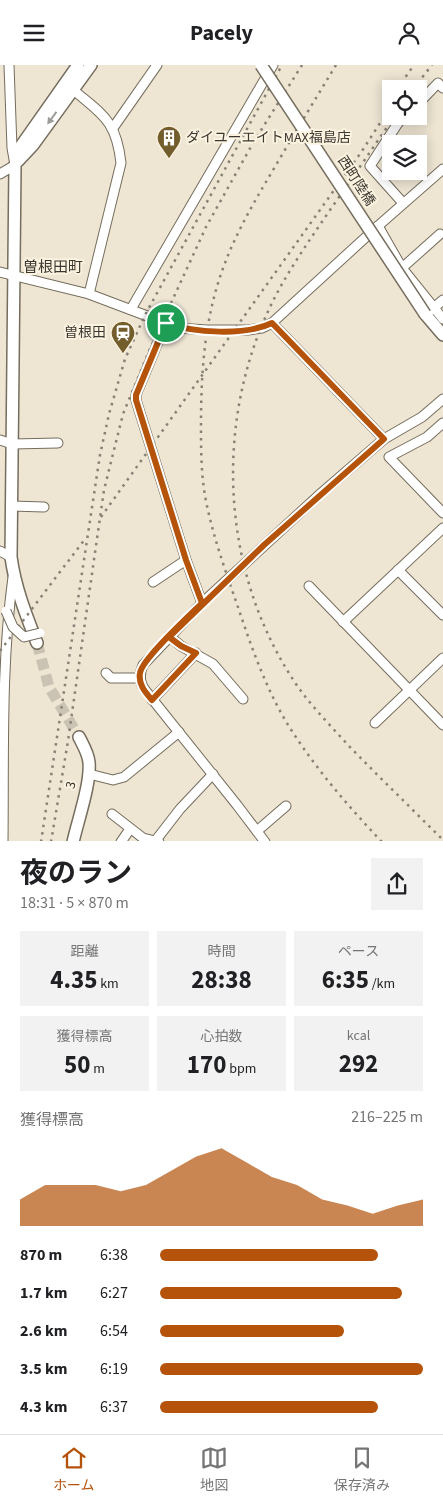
<!DOCTYPE html>
<html lang="ja">
<meta charset="utf-8">
<style>
:root{--surface:#fff;--page:#f2f2f2;--text:#202124;--muted:#757577;--line:#e0e0e0;--accent:#b45309}
body{margin:0;font-family:"Source Sans 3","Noto Sans JP",sans-serif;background:var(--page);color:var(--text);height:100vh;display:flex;flex-direction:column;font-size:19px;white-space:nowrap}
*{box-sizing:border-box;margin:0}
p{font-size:16px;color:var(--muted)}
.icon{flex:none;width:28px;height:28px;fill:none;stroke:currentColor;stroke-width:2;stroke-linecap:round;stroke-linejoin:round}
.map{position:relative;height:776px;overflow:hidden}
.details{display:flex;flex-direction:column;background:var(--surface);flex:1}
.details>*{flex:none}
.controls{position:absolute;left:382px;top:15px;display:grid;gap:10px}
.controls a{display:grid;place-items:center;width:45px;height:45px;border-radius:0px;background:var(--surface);box-shadow:0 2px 12px #0003;font-size:25px}
.pin{position:absolute;display:grid;place-items:center;width:42px;height:42px;color:#fff;margin:-21px;border:2px solid #fff;border-radius:50%;box-shadow:0 1px 5px #0007}
.round{display:grid;place-items:center;flex:none;width:52px;height:52px;border-radius:0px;background:var(--page)}
.overview{display:flex;align-items:center;justify-content:space-between;height:85px;padding:0 20px}
h1{font-size:28px;font-weight:700;line-height:38px}
.metrics{display:grid;grid-template-columns:repeat(3,1fr);gap:8px;height:85px;padding:5px 20px}
.metrics div{display:grid;align-content:center;border-radius:0px;background:var(--page);text-align:center}
.metrics b{font-size:25px;font-weight:700}
.metrics small{font-size:14px;font-weight:400}
.metrics p{font-size:14px}
.chart{height:140px;padding:10px 20px}
.chart p{display:flex;justify-content:space-between}
.chart svg{width:100%;height:90px;margin-top:5px;fill:var(--accent);opacity:.7}
ul{padding:0 20px;list-style:none;font-size:16px}
li{display:grid;grid-template-columns:80px 60px 1fr;align-items:center;height:38px}
li i{height:12px;border-radius:6px;background:var(--accent)}
header{display:flex;justify-content:space-between;align-items:center;height:65px;padding:0 20px;background:var(--surface);font-size:22px;font-weight:700}
.menu{display:flex;justify-content:space-around;align-items:center;height:70px;border-top:1px solid var(--line);background:var(--surface);font-size:14px;color:var(--muted)}
.menu a{display:grid;justify-items:center;gap:2px}
.menu .selected{color:var(--accent)}
.map>svg:first-child{display:block}
.lines{fill:none;stroke-linecap:round;stroke-linejoin:round}
.major-tunnel{stroke:#cac2b3;stroke-width:11;stroke-dasharray:11 5.5;stroke-linecap:butt}
.minor-casing{stroke:#756d5d;stroke-width:11}
.major-casing{stroke:#756d5d;stroke-width:14}
.minor{stroke:#fff;stroke-width:9}
.major{stroke:#fff;stroke-width:11}
.rail{stroke:#878176;stroke-width:2.5;stroke-dasharray:2.5 5;stroke-linecap:butt}
.minor-bridge-casing{stroke:#756d5d;stroke-width:11;stroke-linecap:butt}
.major-bridge-casing{stroke:#756d5d;stroke-width:14;stroke-linecap:butt}
.minor-bridge{stroke:#fff;stroke-width:9}
.major-bridge{stroke:#fff;stroke-width:11}
.oneway{fill:#9d9c98}
.route-casing{stroke:#fff;stroke-width:10}
.route{stroke:#b45309;stroke-width:6}
.labels{text-anchor:middle;dominant-baseline:central;stroke-width:4;stroke-linejoin:round;paint-order:stroke}
.poi-label{font-size:14px;fill:#3b3831;stroke:#fbf2e0;text-anchor:start}
.street-label{font-size:14px;fill:#3b3831;stroke:#fbf2e0}
.neighbourhood-label{font-size:15px;fill:#3b3831;stroke:#fbf2e0}
</style>
<header><svg class="icon" aria-label="menu" viewBox="0 0 24 24"><path d="M4 6h16M4 12h16M4 18h16"/></svg>Pacely<svg class="icon" aria-label="person" viewBox="0 0 24 24"><circle cx="12" cy="8" r="4"/><path d="M4 21q1-7 8-7t8 7"/></svg></header>
<div class="map">
<svg width="443" height="777" viewBox="0 0 443 777">
<rect width="100%" height="100%" fill="#eee5d3"/>
<g class="lines">
<path class="major-tunnel" d="M 37,578 L 49,622 L 79,672"/>
<defs>
<g id="minor">
<path d="M 69,21 C 100,49 116,52 121,98 L 89,229"/>
<path d="M 419,38 L 438,18 L 443,23"/>
<path d="M 113,63 L 157,0"/>
<path d="M 0,109 L 15,100 L 12,83 L 9,0"/>
<path d="M 403,138 L 370,101 L 398,58 L 405,51"/>
<path d="M 378,161 L 402,203 L 443,254"/>
<path d="M 402,203 L 440,169"/>
<path d="M 0,207 L 89,229 L 179,263 L 207,265 L 248,265 L 262,263 L 272,258 L 378,161 L 443,104"/>
<path d="M 131,244 L 273,0"/>
<path d="M 430,246 L 443,235"/>
<path d="M 166,258 L 136,330 L 136,335 L 186,495 L 202,538"/>
<path d="M 272,258 L 384,374"/>
<path d="M 443,358 L 427,372 L 389,392 L 443,448"/>
<path d="M 0,375 L 12,379 L 58,378"/>
<path d="M 11,441 L 44,442"/>
<path d="M 0,486 L 11,492"/>
<path d="M 398,505 L 443,550"/>
<path d="M 153,517 L 186,495"/>
<path d="M 309,521 L 443,660"/>
<path d="M 343,557 L 443,463"/>
<path d="M 169,571 L 181,581 L 213,599 L 243,634"/>
<path d="M 106,608 L 111,613 L 140,613"/>
<path d="M 152,635 L 196,588"/>
<path d="M 375,658 L 443,593"/>
<path d="M 89,709 L 113,715 L 124,712 L 179,667"/>
<path d="M 112,749 L 143,773 L 159,777"/>
<path d="M 257,766 L 286,741"/>
<path d="M 156,775 L 180,744 L 213,709"/>
<path d="M 3,777 C 4,688 1,599 13,512"/>
<path d="M 121,777 L 130,764"/>
<path d="M 265,777 L 237,740 L 145,625 C 139,617 139,609 143,600 L 202,538 L 318,431 L 384,374 L 422,352 L 443,334"/>
</g>
<g id="major">
<path d="M 18,96 L 33,80 L 91,0"/>
<path d="M 425,249 L 443,270"/>
<path d="M 37,578 C 26,550 15,522 11,492 L 15,100 L 21,81 L 78,0"/>
<path d="M 73,777 C 78,755 91,718 89,697 C 88,688 83,680 79,672"/>
</g>
</defs>
<use href="#minor" class="minor-casing"/>
<use href="#major" class="major-casing"/>
<use href="#minor" class="minor"/>
<use href="#major" class="major"/>
<g class="rail">
<path d="M 336,0 C 316,33 296,66 276,100 C 254,137 232,174 219,215 C 204,262 201,311 201,360 C 201,387 201,414 207,441 C 215,478 228,513 240,548 C 253,587 268,628 290,663 C 316,704 348,741 382,777"/>
<path d="M 397,24 L 414,0"/>
<path d="M 413,24 L 432,0"/>
<path d="M 395,51 C 373,82 352,114 330,145 C 311,173 292,200 276,230 C 213,351 219,505 296,619 C 311,641 330,660 348,680 C 379,712 411,743 443,775"/>
<path d="M 101,452 L 362,86 L 391,41"/>
<path d="M 0,586 L 85,474"/>
<path d="M 41,777 L 100,390 L 109,349 L 125,294 L 145,250 L 282,0"/>
<path d="M 51,777 L 68,676 L 104,425 L 123,349 L 149,286 L 206,162 L 253,78 L 302,0"/>
</g>
<defs>
<path id="minor-bridge" d="M 6,546 L 13,562 L 24,572 L 40,568"/>
<path id="major-bridge" d="M 261,0 L 425,249"/>
</defs>
<use href="#minor-bridge" class="minor-bridge-casing"/>
<use href="#major-bridge" class="major-bridge-casing"/>
<use href="#minor-bridge" class="minor-bridge"/>
<use href="#major-bridge" class="major-bridge"/>
</g>
<defs><path id="oneway-solid" d="M-6-.8H1V-3.2L6.5 0L1 3.2V.8H-6Z" transform="scale(1.25)"/></defs>
<use class="oneway" href="#oneway-solid" transform="translate(52 53) rotate(126)"/>
<g class="lines">
<defs>
<path id="route" d="M 166,258 L 136,330 L 136,335 L 186,495 L 202,538 C 190,550 142,594 140,608 C 138,619 145,627 152,635 L 196,588 L 181,581 L 169,572 L 264,480 L 384,374 L 272,258 C 245,271 194,268 166,258"/>
</defs>
<use href="#route" class="route-casing"/>
<use href="#route" class="route"/>
</g>
<defs>
<symbol id="building-pin" viewBox="-11 -11 22 30"><path d="M0 17L-7.5 6A9.5 9.5 0 1 1 7.5 6Z" fill="#745d2d" stroke="#fbf2e0"/><path d="M-4-6H4V6H1V3H-1V6H-4ZM-2.5-4.3h1.7v1.8h-1.7ZM.8-4.3h1.7v1.8H.8ZM-2.5-1h1.7V.8h-1.7ZM.8-1h1.7V.8H.8Z" fill="#fff"/></symbol>
<symbol id="station-pin" viewBox="-11 -11 22 30"><path d="M0 17L-7.5 6A9.5 9.5 0 1 1 7.5 6Z" fill="#745d2d" stroke="#fbf2e0"/><path d="M-3-6H3Q5-6 5-4V2Q5 4 3 4L4.5 6H3L1.5 4h-3L-3 6H-4.5L-3 4Q-5 4-5 2V-4Q-5-6-3-6ZM-3.5-4v3h7v-3ZM-3.5 1v1.5H-2V1ZM2 1v1.5H3.5V1Z" fill="#fff"/></symbol>
</defs>
<g fill-rule="evenodd">
<use href="#building-pin" x="155" y="59" width="28" height="38"/>
<use href="#station-pin" x="109" y="254" width="28" height="38"/>
</g>
<g class="labels">
<g class="poi-label">
<text x="186" y="73">ダイユーエイトMAX福島店</text>
<text x="106" y="268" text-anchor="end">曽根田</text>
</g>
<g class="street-label">
<text transform="translate(356 116) rotate(57)">西町陸橋</text>
<text transform="translate(71 720) rotate(-75)">3</text>
</g>
<g class="neighbourhood-label">
<text x="53" y="202">曽根田町</text>
</g>
</g>
</svg>
<div class="controls">
<a><svg class="icon" aria-label="locate" viewBox="0 0 24 24"><circle cx="12" cy="12" r="6"/><path d="M12 2v4M12 18v4M2 12h4M18 12h4"/></svg></a>
<a><svg class="icon" aria-label="layers" viewBox="0 0 24 24"><path d="M12 4l9 5-9 5-9-5zM3 14l9 5 9-5"/></svg></a>
</div>
<div class="pin" style="left:166px;top:258px;background:#1e9e55"><svg class="icon" aria-label="arrive" viewBox="0 0 24 24"><path d="M6 21V4h12l-3 4 3 4H6"/></svg></div>
</div>
<section class="details">
<div class="overview"><div><h1>夜のラン</h1><p>18:31 · 5 × 870 m</p></div><a class="round"><svg class="icon" aria-label="share" viewBox="0 0 24 24"><path d="M12 15V3M7 8l5-5 5 5M5 13v7h14v-7"/></svg></a></div>
<div class="metrics">
<div><p>距離</p><b>4.35<small> km</small></b></div>
<div><p>時間</p><b>28:38</b></div>
<div><p>ペース</p><b>6:35<small> /km</small></b></div>
</div>
<div class="metrics">
<div><p>獲得標高</p><b>50<small> m</small></b></div>
<div><p>心拍数</p><b>170<small> bpm</small></b></div>
<div><p>kcal</p><b>292</b></div>
</div>
<div class="chart"><p><span>獲得標高</span>216–225 m</p>
<svg viewBox="0 0 160 44" preserveAspectRatio="none"><path d="M0 44V31L10 24L20 24L30 24L40 27L50 24L60 17L70 10L80 6L90 13L100 20L110 24L120 31L130 34L140 38L150 34L160 31V44z"/></svg>
</div>
<ul>
<li><b>870 m</b>6:38<i style="width:83%"></i></li>
<li><b>1.7 km</b>6:27<i style="width:92%"></i></li>
<li><b>2.6 km</b>6:54<i style="width:70%"></i></li>
<li><b>3.5 km</b>6:19<i style="width:100%"></i></li>
<li><b>4.3 km</b>6:37<i style="width:83%"></i></li>
</ul>
</section>
<nav class="menu">
<a class="selected"><svg class="icon" aria-label="home" viewBox="0 0 24 24"><path d="M3 11l9-7 9 7M6 9v11h12V9"/></svg>ホーム</a>
<a><svg class="icon" aria-label="map" viewBox="0 0 24 24"><path d="M3 6l6-2 6 2 6-2v14l-6 2-6-2-6 2zM9 4v14M15 6v14"/></svg>地図</a>
<a><svg class="icon" aria-label="saved" viewBox="0 0 24 24"><path d="M7 4h10v16l-5-4-5 4z"/></svg>保存済み</a>
</nav>
